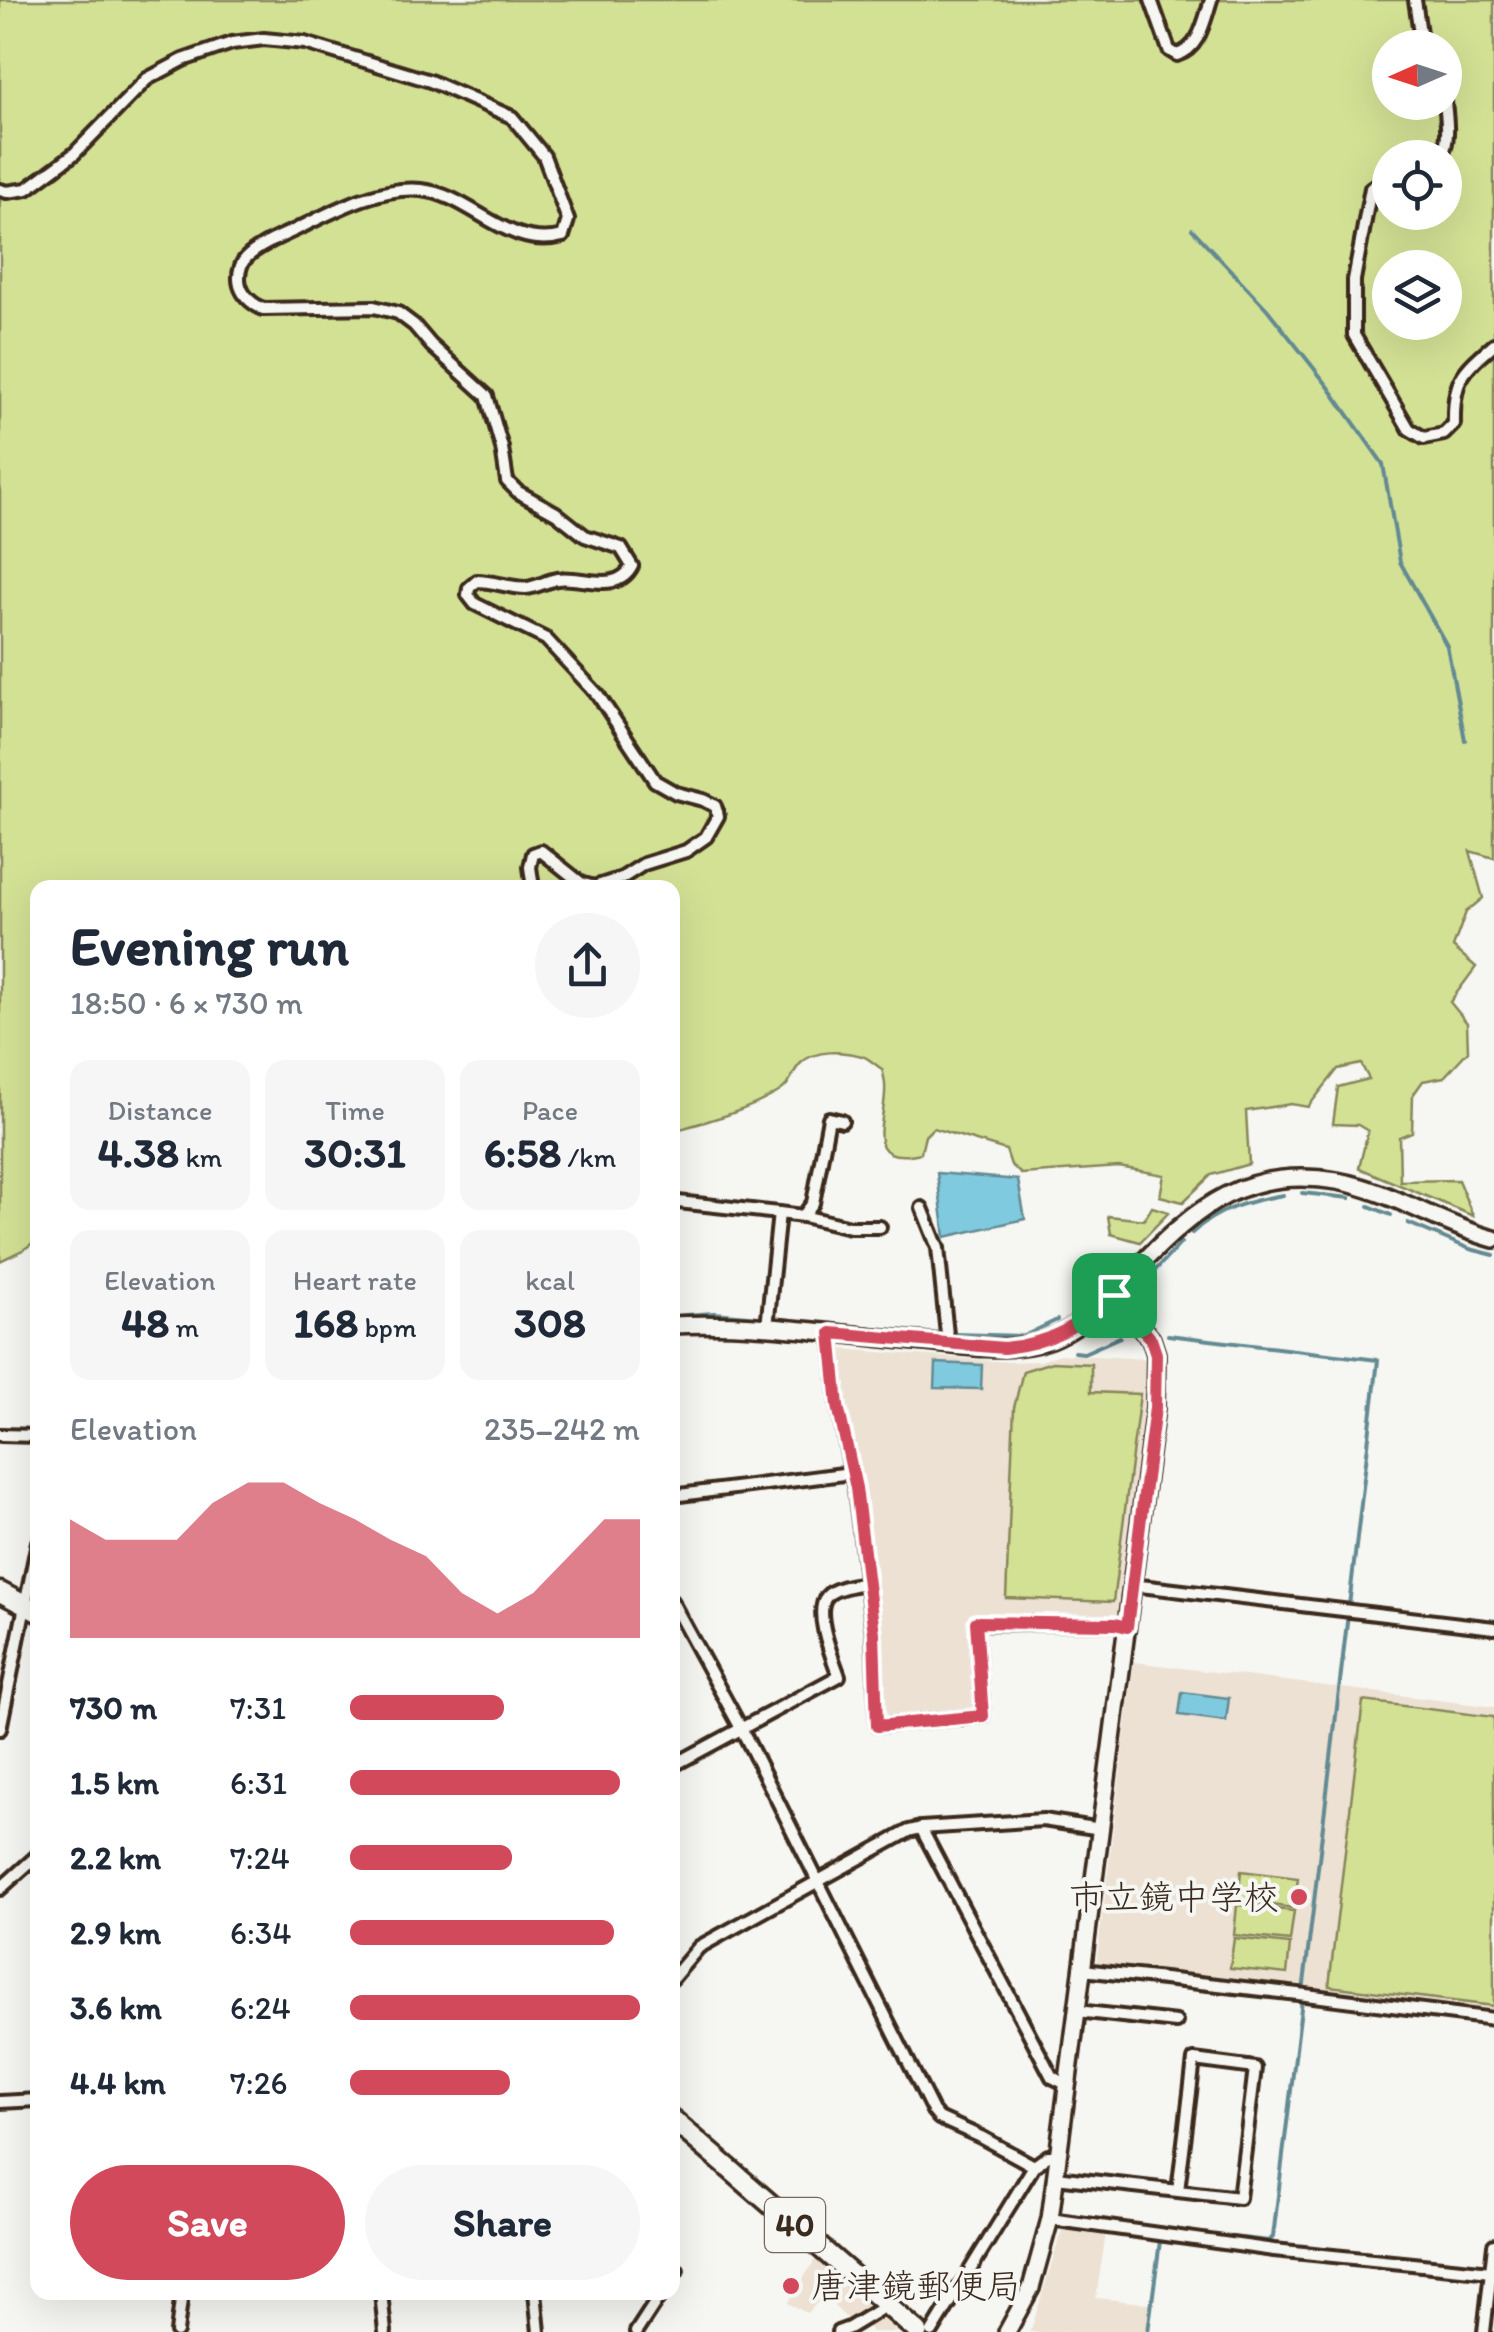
<!DOCTYPE html>
<meta charset="utf-8">
<style>
:root{--surface:#fff;--page:#f6f6f7;--text:#1f2937;--muted:#747a83;--accent:#d1495b}
body{margin:0;font-family:Itim,"Klee One",sans-serif;background:var(--page);color:var(--text);height:100vh;display:flex;flex-direction:column;font-size:38px;white-space:nowrap}
*{box-sizing:border-box;margin:0}
p{font-size:32px;color:var(--muted)}
.icon{flex:none;width:55px;height:55px;fill:none;stroke:currentColor;stroke-width:2;stroke-linecap:round;stroke-linejoin:round}
.map{position:relative;flex:1;overflow:hidden}
.panel{position:absolute;left:30px;top:880px;width:650px;height:1420px;display:flex;flex-direction:column;background:var(--surface);border-radius:20px;box-shadow:0 10px 40px #0002}
.panel>*{flex:none}
.needle{width:65px;rotate:267deg}
.buttons{position:absolute;left:1372px;top:30px;display:grid;gap:20px}
.buttons a{display:grid;place-items:center;width:90px;height:90px;border-radius:50%;background:var(--surface);box-shadow:0 10px 40px #0002;font-size:50px}
.pin{position:absolute;display:grid;place-items:center;width:85px;height:85px;color:#fff;margin:-42px;border-radius:20px;box-shadow:0 5px 15px #0006}
.round{display:grid;place-items:center;flex:none;width:105px;height:105px;border-radius:52px;background:var(--page)}
.headline{display:flex;align-items:center;justify-content:space-between;height:170px;padding:0 40px}
h1{font-size:55px;font-weight:700;line-height:75px}
.figures{display:grid;grid-template-columns:repeat(3,1fr);gap:15px;height:170px;padding:10px 40px}
.figures div{display:grid;align-content:center;border-radius:20px;background:var(--page);text-align:center}
.figures b{font-size:42px;font-weight:700}
.figures small{font-size:28px;font-weight:400}
.figures p{font-size:28px}
.chart{height:280px;padding:20px 40px}
.chart p{display:flex;justify-content:space-between}
.chart svg{width:100%;height:180px;margin-top:10px;fill:var(--accent);opacity:.7}
.button{display:flex;gap:20px;margin-top:auto;padding:20px 40px}
.button a{flex:1;height:115px;border-radius:60px;background:var(--accent);color:#fff;font-size:40px;font-weight:700;line-height:115px;text-align:center}
.button a+a{background:var(--page);color:var(--text)}
ul{padding:0 40px;list-style:none;font-size:32px}
li{display:grid;grid-template-columns:160px 120px 1fr;align-items:center;height:75px}
li i{height:25px;border-radius:12px;background:var(--accent)}
.map>svg:first-child{display:block}
.built{fill:#ece1d2}
.green{fill:#d3e195;stroke:#87865a;stroke-width:2.5;fill-rule:evenodd}
.water{fill:#7fcadf;stroke:#648a92;stroke-width:2.5}
.lines{fill:none;stroke-linecap:round;stroke-linejoin:round}
.stream{stroke:#648a92;stroke-width:4}
.street-casing{stroke:#3b2a1e;stroke-width:18}
.secondary-casing{stroke:#3b2a1e;stroke-width:22}
.primary-casing{stroke:#3b2a1e;stroke-width:25}
.street{stroke:#f6f6f2;stroke-width:10}
.secondary{stroke:#f6f6f2;stroke-width:15}
.primary{stroke:#f6f6f2;stroke-width:18}
.route-casing{stroke:#fff;stroke-width:20}
.route{stroke:#d1495b;stroke-width:12}
.poi-dot{fill:#d1495b;stroke:#f6f6f2;stroke-width:4}
.labels{text-anchor:middle;dominant-baseline:central;stroke-width:8;stroke-linejoin:round;paint-order:stroke}
.shield{fill:#f6f6f2;stroke:#73675e;stroke-width:2.5}
.shield-label{font-size:32px;font-weight:bold;fill:#3b2a1e}
.poi-label{font-size:35px;fill:#3b2a1e;stroke:#f6f6f2;text-anchor:end}
</style>
<div class="map">
<svg width="1494" height="2332" viewBox="0 0 1494 2332">
<rect width="100%" height="100%" fill="#f6f6f2"/>
<filter id="ink" filterUnits="userSpaceOnUse"><feTurbulence type="fractalNoise" baseFrequency=".01" numOctaves="2"/><feDisplacementMap in="SourceGraphic" scale="20" xChannelSelector="R" yChannelSelector="G"/><feConvolveMatrix kernelMatrix="1 2 1 2 8 2 1 2 1" color-interpolation-filters="sRGB"/></filter>
<g filter="url(#ink)">
<g class="built">
<path d="M 839,1349 L 1007,1362 L 1041,1361 L 1060,1354 L 1146,1359 L 1146,1409 L 1118,1618 L 1115,1622 L 969,1618 L 977,1707 L 975,1712 L 889,1719 L 883,1716 L 882,1617 L 876,1594 L 863,1493 L 845,1400 Z"/>
<path d="M 1134,1662 L 1494,1707 L 1494,2016 L 1096,1966 Z"/>
<path d="M 1063,2227 L 1106,2233 L 1096,2298 L 1150,2304 L 1147,2332 L 1029,2332 L 1032,2327 Z"/>
<path d="M 818,2255 L 905,2332 L 872,2332 L 863,2318 L 851,2323 L 824,2296 L 807,2313 L 788,2303 Z"/>
</g>
<g class="green">
<path d="M 0,0 L 1494,0 L 1494,858 L 1470,851 L 1483,898 L 1466,912 L 1453,947 L 1476,967 L 1450,1002 L 1467,1023 L 1468,1051 L 1444,1077 L 1423,1081 L 1413,1095 L 1412,1132 L 1399,1137 L 1400,1181 L 1458,1180 L 1473,1216 L 1359,1168 L 1368,1131 L 1358,1125 L 1333,1124 L 1338,1087 L 1369,1079 L 1361,1064 L 1338,1069 L 1308,1107 L 1291,1104 L 1246,1111 L 1249,1164 L 1211,1175 L 1183,1202 L 1160,1196 L 1164,1175 L 1119,1167 L 1021,1174 L 1011,1165 L 1006,1150 L 933,1128 L 925,1136 L 921,1153 C 858,1167 888,1117 885,1085 C 885,1079 883,1074 882,1069 C 875,1065 869,1058 862,1056 C 843,1051 816,1049 801,1063 C 790,1074 792,1085 777,1093 C 744,1112 708,1121 673,1131 L 672,888 L 38,888 L 37,1240 L 23,1250 L 0,1261 ZM 1390,48 L 1445,48 L 1445,102 L 1390,102 ZM 1390,158 L 1445,158 L 1445,212 L 1390,212 ZM 1390,268 L 1445,268 L 1445,322 L 1390,322 Z"/>
<path d="M 1152,1207 L 1169,1212 L 1140,1242 L 1111,1234 L 1108,1216 L 1144,1220 Z"/>
<path d="M 1052,1362 L 1091,1364 L 1091,1392 L 1140,1394 L 1113,1602 L 1006,1598 L 1014,1408 L 1023,1371 Z"/>
<path d="M 1363,1701 L 1494,1717 L 1494,2006 L 1329,1986 Z"/>
<path d="M 1241,1871 L 1298,1878 L 1294,1908 L 1238,1901 Z"/>
<path d="M 1237,1905 L 1294,1911 L 1290,1941 L 1234,1935 Z"/>
<path d="M 1234,1938 L 1290,1944 L 1287,1974 L 1230,1968 Z"/>
</g>
<g class="water">
<path d="M 937,1173 L 1018,1180 L 1025,1219 L 945,1237 Z"/>
<path d="M 936,1363 L 982,1365 L 981,1389 L 935,1388 Z"/>
<path d="M 1182,1692 L 1229,1698 L 1226,1721 L 1179,1715 Z"/>
</g>
<g class="lines">
<g class="stream">
<path d="M 1192,229 L 1267,309 L 1328,386 L 1383,464 L 1400,562 L 1447,646 L 1465,740"/>
<path d="M 1302,1193 L 1350,1198"/>
<path d="M 1369,1206 L 1391,1215"/>
<path d="M 1408,1223 L 1470,1249 L 1494,1255"/>
<path d="M 1192,1233 C 1217,1209 1249,1201 1283,1195"/>
<path d="M 1147,1279 L 1181,1243"/>
<path d="M 672,1316 L 714,1313 L 759,1317"/>
<path d="M 777,1319 L 806,1322"/>
<path d="M 832,1324 L 938,1334"/>
<path d="M 954,1334 L 1024,1336 L 1057,1320"/>
<path d="M 1074,1352 L 1084,1353 L 1120,1337"/>
<path d="M 1166,2230 L 1269,2241 L 1273,2237 L 1313,1910 L 1378,1360 L 1168,1335"/>
<path d="M 1148,2332 L 1160,2241"/>
</g>
<defs>
<g id="street">
<path d="M 1151,0 L 1169,50 L 1177,55 C 1200,48 1204,21 1211,0"/>
<path d="M 1415,0 L 1420,33 L 1425,48"/>
<path d="M 1441,158 C 1450,140 1447,121 1445,102"/>
<path d="M 1390,181 L 1381,182 L 1371,188 L 1354,280 L 1354,335 L 1409,429 L 1424,438 L 1444,434 L 1454,424 C 1453,379 1462,372 1494,344"/>
<path d="M 0,190 L 7,192 L 27,189 L 74,154 L 147,79 L 183,60 L 232,43 L 264,39 L 305,43 L 430,81 L 512,117 L 544,156 L 568,220 L 563,236 C 507,251 472,195 421,190 C 378,186 334,211 297,229 C 282,236 246,250 241,266 C 234,287 246,301 263,309 L 374,307 L 398,313 L 414,325 L 431,345 L 487,396 L 502,448 L 507,481 L 518,492 L 556,513 L 585,536 L 621,548 L 632,566 C 617,595 582,575 557,579 C 546,581 537,587 526,588 C 509,588 493,581 477,581 L 469,588 L 468,595 L 475,604 L 546,639 L 598,695 L 655,781 L 676,793 L 703,800 L 715,806 L 718,816 L 706,837 L 686,851 L 644,864 L 622,878 L 594,887 L 581,883 L 541,851 L 533,854 L 530,867 L 533,888"/>
<path d="M 678,1202 L 779,1213"/>
<path d="M 922,1208 L 938,1248 L 948,1344"/>
<path d="M 803,1216 L 850,1227 L 880,1227"/>
<path d="M 767,1327 L 779,1213 L 803,1216 L 813,1203 L 829,1118 L 842,1121"/>
<path d="M 831,1333 L 838,1406 L 855,1489 L 873,1633 L 877,1726 L 983,1716 L 976,1623 L 1115,1624 L 1127,1627"/>
<path d="M 0,1435 L 38,1436"/>
<path d="M 672,1496 L 851,1473"/>
<path d="M 1132,1585 L 1494,1628"/>
<path d="M 672,1602 L 742,1730 L 933,2111 L 939,2118 L 981,2137 L 1034,2166"/>
<path d="M 0,1729 L 38,1542"/>
<path d="M 672,1766 L 839,1676 C 833,1659 813,1612 827,1596 C 835,1587 855,1585 866,1583"/>
<path d="M 921,1828 L 1052,2077 L 1068,2085"/>
<path d="M 0,1889 L 38,1855"/>
<path d="M 1083,1970 L 1298,1994 L 1494,2019"/>
<path d="M 672,1979 L 699,1947 L 909,1831 L 921,1828 L 1043,1820 L 1101,1829"/>
<path d="M 1077,2011 L 1176,2022"/>
<path d="M 0,2102 L 38,2100"/>
<path d="M 1056,2177 L 1239,2198 L 1255,2068 L 1194,2060 L 1178,2191"/>
<path d="M 1050,2219 L 1274,2250 L 1491,2272"/>
<path d="M 672,2277 L 677,2270"/>
<path d="M 381,2292 L 385,2332"/>
<path d="M 535,2292 L 539,2332"/>
<path d="M 177,2332 L 182,2292"/>
<path d="M 636,2332 L 662,2292"/>
<path d="M 838,2332 L 849,2328 L 887,2305"/>
<path d="M 932,2332 L 1034,2166 L 1048,2156 L 1059,2156"/>
<path d="M 1484,2332 L 1494,2245"/>
</g>
<g id="secondary">
<path d="M 672,1325 C 753,1321 835,1334 915,1341 C 952,1344 992,1352 1029,1345 C 1075,1337 1107,1300 1138,1267 C 1197,1206 1247,1166 1337,1181 C 1392,1191 1441,1225 1494,1239"/>
<path d="M 1007,2332 L 1031,2288 L 1050,2219 L 1155,1408 L 1156,1354 L 1151,1339 L 1113,1295"/>
</g>
<g id="primary">
<path d="M 0,1592 L 38,1612"/>
<path d="M 672,2119 L 918,2332"/>
</g>
</defs>
<use href="#street" class="street-casing"/>
<use href="#secondary" class="secondary-casing"/>
<use href="#primary" class="primary-casing"/>
<use href="#street" class="street"/>
<use href="#secondary" class="secondary"/>
<use href="#primary" class="primary"/>
</g>
</g>
<g class="lines" filter="url(#ink)">
<defs>
<path id="route" d="M 1114,1295 L 1151,1339 L 1156,1354 L 1155,1408 L 1127,1627 L 1115,1624 L 976,1622 L 983,1716 L 877,1726 L 874,1633 L 856,1488 L 838,1406 L 831,1333 L 1004,1348 C 1054,1343 1076,1326 1114,1295 Z"/>
</defs>
<use href="#route" class="route-casing"/>
<use href="#route" class="route"/>
</g>
<g class="poi-dot">
<circle cx="1299" cy="1897" r="10"/>
<circle cx="791" cy="2286" r="10"/>
</g>
<g class="labels">
<rect class="shield" x="765" y="2198" width="60" height="54" rx="8"/>
<g class="shield-label">
<text x="795" y="2225">40</text>
</g>
<g class="poi-label">
<text x="1279" y="1897">市立鏡中学校</text>
<text x="811" y="2286" text-anchor="start">唐津鏡郵便局</text>
</g>
</g>
</svg>
<div class="buttons">
<a><svg class="needle" viewBox="-14 -14 28 28"><path d="M0-13l5 13h-10z" fill="#e53935"/><path d="M0 13l5-13h-10z" fill="#747a83"/></svg></a>
<a><svg class="icon" aria-label="locate" viewBox="0 0 24 24"><circle cx="12" cy="12" r="6"/><path d="M12 2v4M12 18v4M2 12h4M18 12h4"/></svg></a>
<a><svg class="icon" aria-label="layers" viewBox="0 0 24 24"><path d="M12 4l9 5-9 5-9-5zM3 14l9 5 9-5"/></svg></a>
</div>
<div class="pin" style="left:1114px;top:1295px;background:#1e9e55"><svg class="icon" aria-label="arrive" viewBox="0 0 24 24"><path d="M6 21V4h12l-3 4 3 4H6"/></svg></div>
<section class="panel">
<div class="headline"><div><h1>Evening run</h1><p>18:50 · 6 × 730 m</p></div><a class="round"><svg class="icon" aria-label="share" viewBox="0 0 24 24"><path d="M12 15V3M7 8l5-5 5 5M5 13v7h14v-7"/></svg></a></div>
<div class="figures">
<div><p>Distance</p><b>4.38<small> km</small></b></div>
<div><p>Time</p><b>30:31</b></div>
<div><p>Pace</p><b>6:58<small> /km</small></b></div>
</div>
<div class="figures">
<div><p>Elevation</p><b>48<small> m</small></b></div>
<div><p>Heart rate</p><b>168<small> bpm</small></b></div>
<div><p>kcal</p><b>308</b></div>
</div>
<div class="chart"><p><span>Elevation</span>235–242 m</p>
<svg viewBox="0 0 160 44" preserveAspectRatio="none"><path d="M0 44V15L10 20L20 20L30 20L40 11L50 6L60 6L70 11L80 15L90 20L100 24L110 33L120 38L130 33L140 24L150 15L160 15V44z"/></svg>
</div>
<ul>
<li><b>730 m</b>7:31<i style="width:53%"></i></li>
<li><b>1.5 km</b>6:31<i style="width:93%"></i></li>
<li><b>2.2 km</b>7:24<i style="width:56%"></i></li>
<li><b>2.9 km</b>6:34<i style="width:91%"></i></li>
<li><b>3.6 km</b>6:24<i style="width:100%"></i></li>
<li><b>4.4 km</b>7:26<i style="width:55%"></i></li>
</ul>
<div class="button"><a>Save</a><a>Share</a></div>
</section>
</div>
